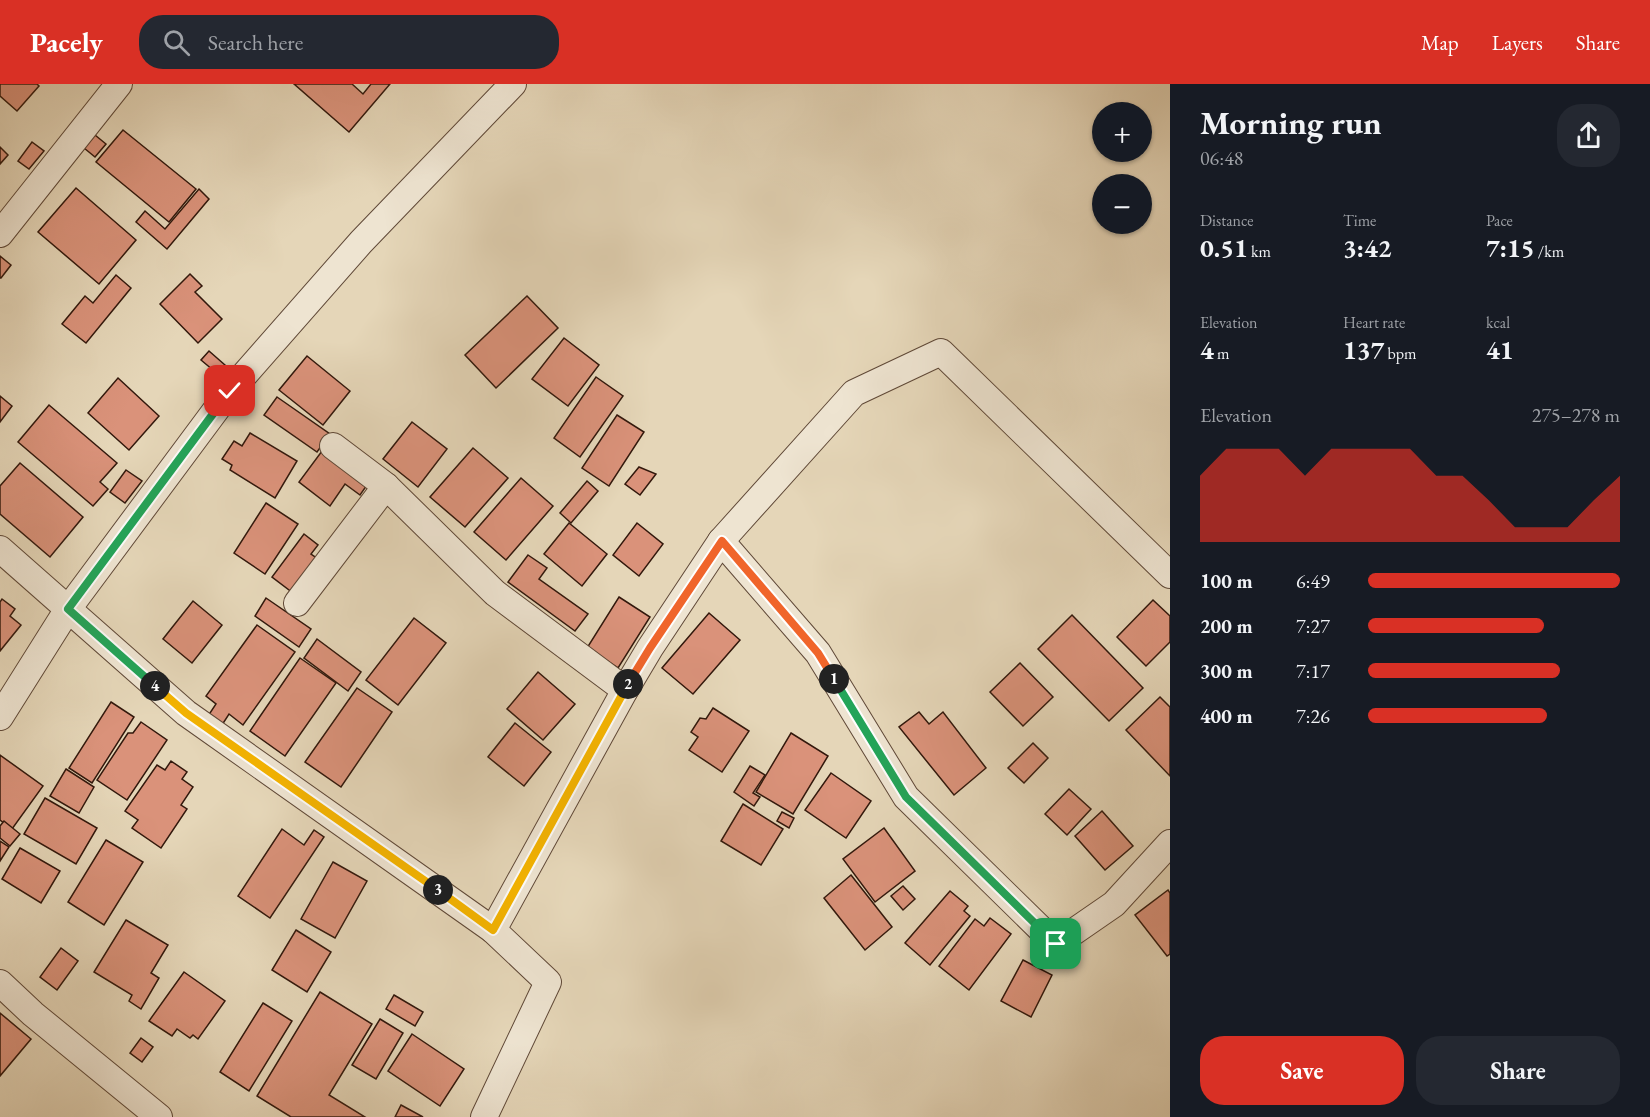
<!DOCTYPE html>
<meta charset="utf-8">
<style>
:root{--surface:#171b24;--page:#242831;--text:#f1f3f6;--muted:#9ea1a6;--accent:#d93025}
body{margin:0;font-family:"EB Garamond",serif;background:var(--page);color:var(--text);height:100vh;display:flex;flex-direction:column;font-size:22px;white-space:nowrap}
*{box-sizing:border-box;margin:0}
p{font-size:20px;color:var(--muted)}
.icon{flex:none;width:33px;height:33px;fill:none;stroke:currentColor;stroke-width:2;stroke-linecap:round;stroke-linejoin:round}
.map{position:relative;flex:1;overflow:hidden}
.sheet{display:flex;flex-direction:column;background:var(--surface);width:480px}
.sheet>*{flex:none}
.controls{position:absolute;left:1092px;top:18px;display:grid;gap:12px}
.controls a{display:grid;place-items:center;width:60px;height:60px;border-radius:50%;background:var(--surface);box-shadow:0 2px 4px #0004;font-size:30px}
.pin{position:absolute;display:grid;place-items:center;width:51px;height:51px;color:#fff;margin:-26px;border-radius:12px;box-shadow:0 3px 9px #0006}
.km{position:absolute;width:30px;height:30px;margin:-15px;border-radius:50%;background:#222;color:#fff;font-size:16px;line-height:30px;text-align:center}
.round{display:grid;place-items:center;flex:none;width:63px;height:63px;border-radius:24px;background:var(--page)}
.headline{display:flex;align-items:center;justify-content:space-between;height:102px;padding:0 30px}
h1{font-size:33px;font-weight:700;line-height:45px}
.figures{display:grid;grid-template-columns:repeat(3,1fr);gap:9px;height:102px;padding:6px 30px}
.figures div{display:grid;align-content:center}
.figures b{font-size:26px;font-weight:700}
.figures small{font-size:16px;font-weight:400}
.figures p{font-size:16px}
.chart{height:168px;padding:12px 30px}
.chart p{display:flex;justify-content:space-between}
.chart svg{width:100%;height:108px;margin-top:6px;fill:var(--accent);opacity:.7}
.action{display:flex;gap:12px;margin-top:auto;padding:12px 30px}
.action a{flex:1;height:69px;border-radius:24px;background:var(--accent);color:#fff;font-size:24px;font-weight:700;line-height:69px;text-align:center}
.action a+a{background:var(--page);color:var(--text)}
ul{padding:0 30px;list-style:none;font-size:20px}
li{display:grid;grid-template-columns:96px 72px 1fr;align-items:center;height:45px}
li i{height:15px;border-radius:8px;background:var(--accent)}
header{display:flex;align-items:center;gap:36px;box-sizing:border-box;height:84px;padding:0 30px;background:var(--accent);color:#fff}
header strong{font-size:28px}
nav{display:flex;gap:33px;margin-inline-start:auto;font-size:21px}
.search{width:420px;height:54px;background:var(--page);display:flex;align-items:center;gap:15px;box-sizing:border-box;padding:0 21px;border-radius:24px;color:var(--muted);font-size:22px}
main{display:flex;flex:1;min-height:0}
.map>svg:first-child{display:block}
.building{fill:#da927a;stroke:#32180c;stroke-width:1.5}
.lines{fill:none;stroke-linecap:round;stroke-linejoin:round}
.minor-casing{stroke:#5f4837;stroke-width:28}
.minor{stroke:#eee4d1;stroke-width:26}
.split-1-casing{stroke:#fff;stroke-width:12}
.split-2-casing{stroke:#fff;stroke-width:12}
.split-3-casing{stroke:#fff;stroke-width:12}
.split-4-casing{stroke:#fff;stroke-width:12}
.split-5-casing{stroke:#fff;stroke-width:12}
.split-1{stroke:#22a559;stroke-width:8}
.split-2{stroke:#f0652b;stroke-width:8}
.split-3{stroke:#f5b400;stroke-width:8}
.split-4{stroke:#f5b400;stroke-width:8}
.split-5{stroke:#22a559;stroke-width:8}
</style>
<header>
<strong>Pacely</strong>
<div class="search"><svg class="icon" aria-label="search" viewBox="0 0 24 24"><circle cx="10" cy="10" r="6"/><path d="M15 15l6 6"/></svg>Search here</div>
<nav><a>Map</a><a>Layers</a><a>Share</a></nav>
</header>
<main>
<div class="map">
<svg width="1170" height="1033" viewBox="0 0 1170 1033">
<rect width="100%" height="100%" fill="#e5d6b8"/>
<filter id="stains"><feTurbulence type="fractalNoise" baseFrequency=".00333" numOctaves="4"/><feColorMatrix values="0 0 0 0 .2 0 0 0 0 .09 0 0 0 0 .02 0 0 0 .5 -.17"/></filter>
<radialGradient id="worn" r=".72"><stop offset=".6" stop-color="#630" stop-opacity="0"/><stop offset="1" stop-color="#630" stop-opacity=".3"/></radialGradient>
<g class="building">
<path d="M 0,0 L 37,0 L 39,2 L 17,27 L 0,12 Z"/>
<path d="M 294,0 L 352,0 L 363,10 L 371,0 L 390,0 L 349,48 Z"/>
<path d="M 123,46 L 196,105 L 169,138 L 96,78 Z"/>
<path d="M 95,51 L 106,60 L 95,73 L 84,64 Z"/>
<path d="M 32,58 L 44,67 L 29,85 L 18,77 Z"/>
<path d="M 0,63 L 8,71 L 0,80 Z"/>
<path d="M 76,104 L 136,156 L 99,200 L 38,148 Z"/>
<path d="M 199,105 L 209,115 L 167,165 L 136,138 L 145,127 L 165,145 Z"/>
<path d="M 0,172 L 11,181 L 1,194 L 0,194 Z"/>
<path d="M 190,190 L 202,202 L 195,208 L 222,235 L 198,259 L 160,220 Z"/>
<path d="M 116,191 L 131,204 L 86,259 L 62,240 L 85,212 L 93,219 Z"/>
<path d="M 527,212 L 558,244 L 496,304 L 465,271 Z"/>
<path d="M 564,254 L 599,281 L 568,322 L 532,295 Z"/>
<path d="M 209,267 L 233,288 L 226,297 L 201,276 Z"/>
<path d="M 307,272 L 350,307 L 323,341 L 279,306 Z"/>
<path d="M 596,293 L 623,312 L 580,373 L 554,354 Z"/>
<path d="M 118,294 L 159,332 L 129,366 L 88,329 Z"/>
<path d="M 0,312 L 12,322 L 0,338 Z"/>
<path d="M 277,313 L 330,350 L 317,368 L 264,331 Z"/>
<path d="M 49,321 L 117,379 L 100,398 L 108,405 L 93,422 L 18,358 Z"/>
<path d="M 617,331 L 644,348 L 609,402 L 582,384 Z"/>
<path d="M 412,338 L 447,365 L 418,403 L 383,375 Z"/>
<path d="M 250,349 L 297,377 L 275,414 L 230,386 L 232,381 L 222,375 L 234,357 L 242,362 Z"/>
<path d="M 473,364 L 508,394 L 465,443 L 430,413 Z"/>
<path d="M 322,367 L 367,401 L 360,411 L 345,400 L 330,422 L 299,398 Z"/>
<path d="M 20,379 L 83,433 L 50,473 L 0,430 L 0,402 Z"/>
<path d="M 639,383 L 656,390 L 640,411 L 625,400 Z"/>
<path d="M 126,386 L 142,397 L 125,419 L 110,408 Z"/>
<path d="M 521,394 L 553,422 L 506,476 L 474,448 Z"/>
<path d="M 587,397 L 598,407 L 571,439 L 560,429 Z"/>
<path d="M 266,419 L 298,440 L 265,490 L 234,469 Z"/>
<path d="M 569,439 L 607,470 L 582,502 L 544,470 Z"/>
<path d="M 637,439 L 663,460 L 639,492 L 613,471 Z"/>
<path d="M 304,450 L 318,461 L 311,470 L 318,475 L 293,509 L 272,493 Z"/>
<path d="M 528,471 L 547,484 L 539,495 L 588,530 L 575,547 L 508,498 Z"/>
<path d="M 619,513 L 650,533 L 618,584 L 587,564 Z"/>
<path d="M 266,514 L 311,545 L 299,563 L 255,532 Z"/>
<path d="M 2,515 L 15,525 L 10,532 L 21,541 L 0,567 L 0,518 Z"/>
<path d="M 1153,516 L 1170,532 L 1170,558 L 1146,582 L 1117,553 Z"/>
<path d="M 193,517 L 222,541 L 192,579 L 163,555 Z"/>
<path d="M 709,529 L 740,556 L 693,610 L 662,584 Z"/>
<path d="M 1072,531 L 1143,604 L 1109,637 L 1038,565 Z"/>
<path d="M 414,534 L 446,559 L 398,621 L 366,596 Z"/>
<path d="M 257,541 L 295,568 L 243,641 L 229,630 L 222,641 L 208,632 L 216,620 L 206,612 Z"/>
<path d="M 317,555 L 361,588 L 348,607 L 304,574 Z"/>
<path d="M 300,574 L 336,599 L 285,672 L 250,647 Z"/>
<path d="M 1020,579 L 1053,613 L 1023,642 L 990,608 Z"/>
<path d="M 538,588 L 575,620 L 543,656 L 507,625 Z"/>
<path d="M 357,604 L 392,628 L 341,703 L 305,678 Z"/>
<path d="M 1160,613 L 1170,623 L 1170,692 L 1126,646 Z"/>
<path d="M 111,618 L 134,633 L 92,699 L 69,684 Z"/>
<path d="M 713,624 L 749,647 L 722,688 L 689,666 L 698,653 L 691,648 L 700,634 L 706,635 Z"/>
<path d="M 919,628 L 929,640 L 943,628 L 986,684 L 954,711 L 899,643 Z"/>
<path d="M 141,638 L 167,656 L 127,716 L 97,696 L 128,649 L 133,649 Z"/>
<path d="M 515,639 L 551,668 L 524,702 L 488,673 Z"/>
<path d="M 791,649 L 828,672 L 793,730 L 756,708 Z"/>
<path d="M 1033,659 L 1048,674 L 1024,699 L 1008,684 Z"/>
<path d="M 0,671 L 43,702 L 12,745 L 0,736 Z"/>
<path d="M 171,677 L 187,688 L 182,695 L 193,703 L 181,721 L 187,725 L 161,764 L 132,744 L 138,736 L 125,727 L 157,681 L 165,686 Z"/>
<path d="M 750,682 L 765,691 L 753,709 L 760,713 L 754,722 L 734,708 Z"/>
<path d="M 66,685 L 94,703 L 79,729 L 50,712 Z"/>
<path d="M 831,689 L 871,717 L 846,754 L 805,726 Z"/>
<path d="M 1069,705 L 1091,725 L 1067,751 L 1045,730 Z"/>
<path d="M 45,714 L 97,744 L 76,780 L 24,750 Z"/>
<path d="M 743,720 L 783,745 L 761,781 L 721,757 Z"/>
<path d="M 1102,727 L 1133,762 L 1105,786 L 1075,752 Z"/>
<path d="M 782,728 L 794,734 L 789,744 L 777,737 Z"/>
<path d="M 4,737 L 20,750 L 10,762 L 0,754 L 0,742 Z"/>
<path d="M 884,744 L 915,787 L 875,818 L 843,775 Z"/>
<path d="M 282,745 L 304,761 L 314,746 L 324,753 L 270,834 L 238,812 Z"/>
<path d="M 106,756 L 143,778 L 104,841 L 68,818 Z"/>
<path d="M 0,757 L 9,763 L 0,777 Z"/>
<path d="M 20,764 L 60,787 L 41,819 L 2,795 Z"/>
<path d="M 333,778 L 367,797 L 335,854 L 301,835 Z"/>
<path d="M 851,791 L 892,843 L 865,866 L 824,814 Z"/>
<path d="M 903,802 L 915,815 L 903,826 L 891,812 Z"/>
<path d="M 1168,806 L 1170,809 L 1170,870 L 1167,872 L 1135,831 Z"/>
<path d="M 950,807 L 968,822 L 964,827 L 970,832 L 930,881 L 905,859 Z"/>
<path d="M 990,834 L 1011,850 L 969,906 L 939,882 L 975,835 L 984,842 Z"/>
<path d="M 126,836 L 168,861 L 151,889 L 159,894 L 141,925 L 129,917 L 132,911 L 94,888 Z"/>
<path d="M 296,846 L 331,868 L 307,908 L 272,886 Z"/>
<path d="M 61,864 L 78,877 L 57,906 L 40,893 Z"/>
<path d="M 1023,876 L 1052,891 L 1031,933 L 1001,917 Z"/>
<path d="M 184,888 L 225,917 L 198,955 L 193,951 L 190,954 L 177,945 L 172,952 L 149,937 Z"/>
<path d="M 320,908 L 372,940 L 329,1011 L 365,1033 L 291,1033 L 257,1012 Z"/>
<path d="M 394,911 L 423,928 L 415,942 L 386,925 Z"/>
<path d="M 263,919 L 292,937 L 249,1007 L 220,988 Z"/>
<path d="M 0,929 L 31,955 L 0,992 Z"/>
<path d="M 380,935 L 403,949 L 376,995 L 352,981 Z"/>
<path d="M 412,950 L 464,985 L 440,1022 L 388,987 Z"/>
<path d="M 141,954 L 153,963 L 142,978 L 130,969 Z"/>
<path d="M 401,1021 L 423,1033 L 395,1033 Z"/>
</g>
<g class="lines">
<defs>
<g id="minor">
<path d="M 0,150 L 119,0"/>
<path d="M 333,362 L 386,402"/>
<path d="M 721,457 L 854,309 L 941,268 L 1170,491"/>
<path d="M 0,465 L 186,629 L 493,846"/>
<path d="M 297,519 L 386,402 L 495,509 L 625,606"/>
<path d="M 0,633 L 68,525 L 230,307 L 361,158 L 513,0"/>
<path d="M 0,899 L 33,930 L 159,1033"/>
<path d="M 484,1033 L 548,898 L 493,846 L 625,606 L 650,564 L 721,457 L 818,569 L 906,713 L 1056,860 L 1114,820 L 1170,759"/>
</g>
</defs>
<use href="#minor" class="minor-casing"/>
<use href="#minor" class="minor"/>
</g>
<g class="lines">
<defs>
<path id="split-1" d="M 834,595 L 906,713 L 1056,860"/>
<path id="split-2" d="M 628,600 L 650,564 L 722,457 L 818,569 L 834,595"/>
<path id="split-3" d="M 438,806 L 493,846 L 628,600"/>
<path id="split-4" d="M 155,602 L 186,629 L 438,806"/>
<path id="split-5" d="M 155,602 L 68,525 L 230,307"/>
</defs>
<use href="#split-1" class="split-1-casing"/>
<use href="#split-2" class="split-2-casing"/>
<use href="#split-3" class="split-3-casing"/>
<use href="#split-4" class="split-4-casing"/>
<use href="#split-5" class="split-5-casing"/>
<use href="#split-1" class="split-1"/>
<use href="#split-2" class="split-2"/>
<use href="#split-3" class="split-3"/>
<use href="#split-4" class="split-4"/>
<use href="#split-5" class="split-5"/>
</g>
<rect width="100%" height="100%" filter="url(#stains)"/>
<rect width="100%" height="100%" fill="url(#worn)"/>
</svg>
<div class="controls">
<a>+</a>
<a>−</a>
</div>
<div class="pin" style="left:1056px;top:860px;background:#1e9e55"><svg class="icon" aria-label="arrive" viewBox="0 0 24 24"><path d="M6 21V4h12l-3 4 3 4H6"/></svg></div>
<div class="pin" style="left:230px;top:307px;background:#d93025"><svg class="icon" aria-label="check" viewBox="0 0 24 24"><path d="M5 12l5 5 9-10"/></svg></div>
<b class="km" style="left:834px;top:595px">1</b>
<b class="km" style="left:628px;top:600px">2</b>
<b class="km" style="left:438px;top:806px">3</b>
<b class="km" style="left:155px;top:602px">4</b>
</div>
<section class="sheet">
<div class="headline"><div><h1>Morning run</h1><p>06:48</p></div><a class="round"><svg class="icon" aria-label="share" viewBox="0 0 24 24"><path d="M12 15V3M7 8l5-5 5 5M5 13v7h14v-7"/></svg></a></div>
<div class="figures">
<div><p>Distance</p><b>0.51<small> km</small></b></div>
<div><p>Time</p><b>3:42</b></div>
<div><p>Pace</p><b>7:15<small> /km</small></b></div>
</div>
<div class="figures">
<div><p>Elevation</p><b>4<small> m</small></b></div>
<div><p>Heart rate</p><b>137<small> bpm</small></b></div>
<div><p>kcal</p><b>41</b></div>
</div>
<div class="chart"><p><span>Elevation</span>275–278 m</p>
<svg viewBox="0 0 160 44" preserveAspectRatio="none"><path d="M0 44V17L10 6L20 6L30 6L40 17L50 6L60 6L70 6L80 6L90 17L100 17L110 27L120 38L130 38L140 38L150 27L160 17V44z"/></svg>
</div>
<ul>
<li><b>100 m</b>6:49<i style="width:100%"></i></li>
<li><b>200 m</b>7:27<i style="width:70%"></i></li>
<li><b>300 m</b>7:17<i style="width:76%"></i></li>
<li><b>400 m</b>7:26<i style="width:71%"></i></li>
</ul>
<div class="action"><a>Save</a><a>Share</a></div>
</section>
</main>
